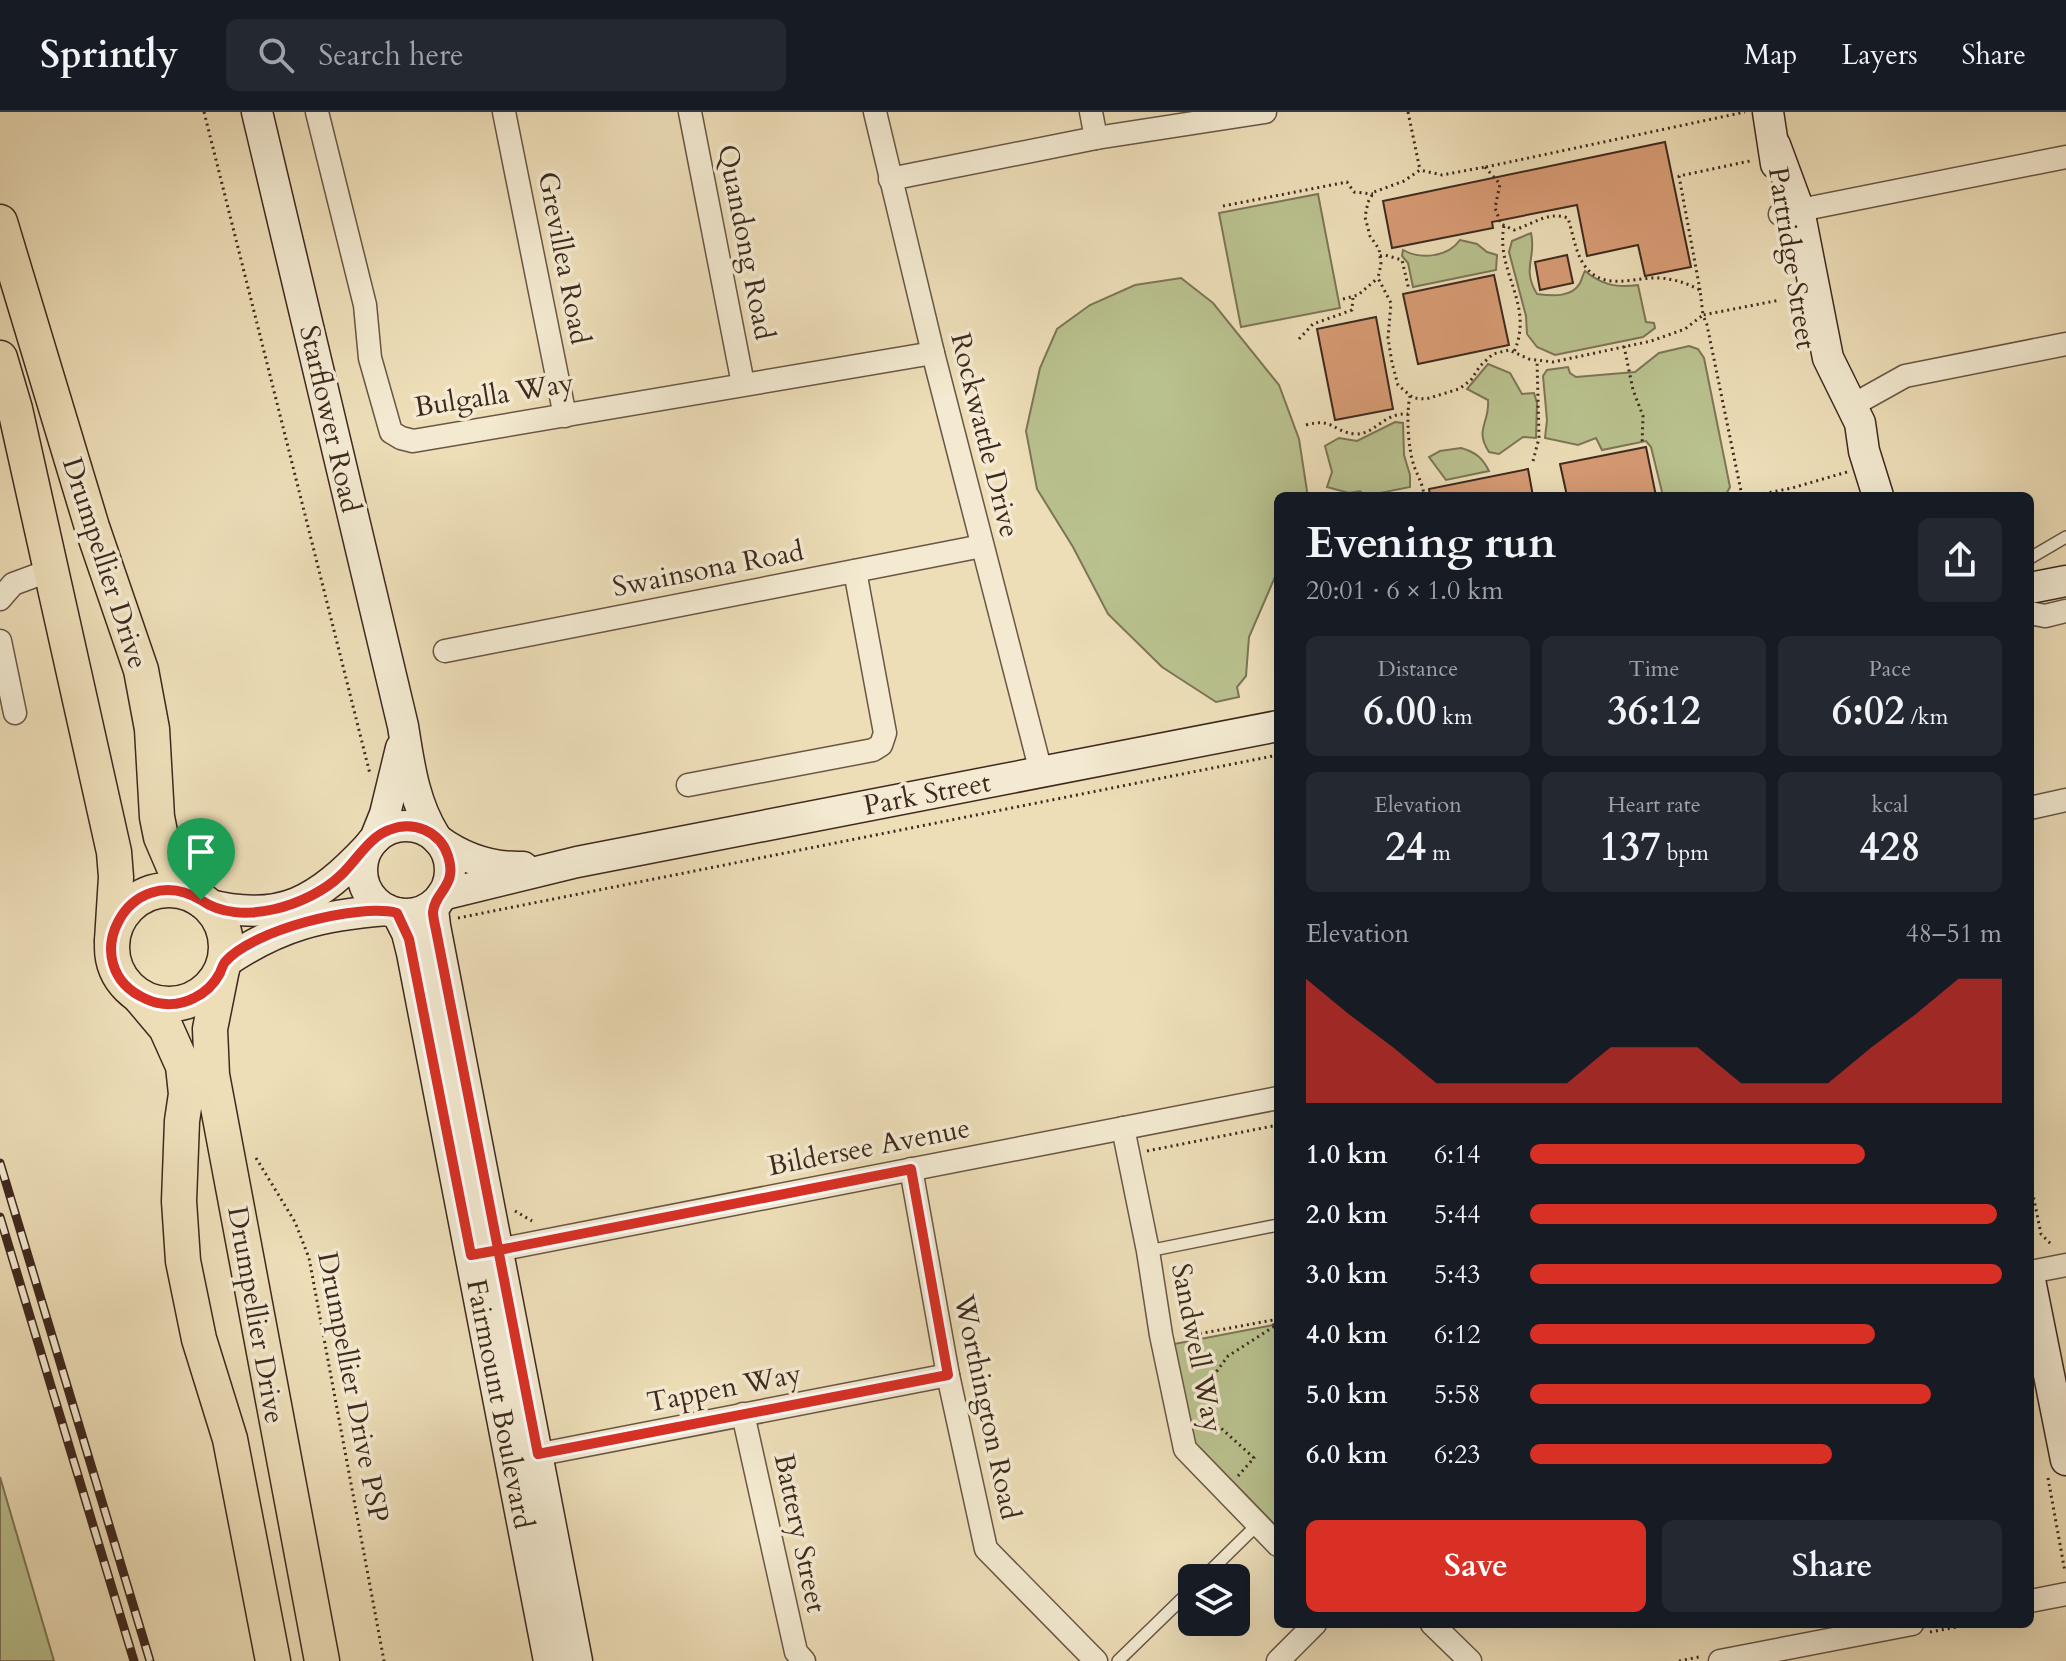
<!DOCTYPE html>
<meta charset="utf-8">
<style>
:root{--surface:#171b24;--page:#242831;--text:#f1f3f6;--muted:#9ea1a6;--line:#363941;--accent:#d93025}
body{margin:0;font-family:Cardo,serif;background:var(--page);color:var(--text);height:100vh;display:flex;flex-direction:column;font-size:30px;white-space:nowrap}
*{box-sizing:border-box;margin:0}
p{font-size:26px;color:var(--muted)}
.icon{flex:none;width:44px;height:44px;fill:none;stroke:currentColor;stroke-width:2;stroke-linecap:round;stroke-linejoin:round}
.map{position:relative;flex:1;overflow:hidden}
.sheet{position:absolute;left:1274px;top:380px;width:760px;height:1136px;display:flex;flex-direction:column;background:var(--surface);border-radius:12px;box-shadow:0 8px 32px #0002}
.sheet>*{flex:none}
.tools{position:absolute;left:1178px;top:1452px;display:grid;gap:16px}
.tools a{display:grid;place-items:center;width:72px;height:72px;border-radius:12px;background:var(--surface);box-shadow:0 8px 32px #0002;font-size:40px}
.pin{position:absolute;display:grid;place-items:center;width:68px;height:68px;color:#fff;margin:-82px -34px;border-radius:50% 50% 50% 0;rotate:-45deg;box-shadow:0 0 8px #0007}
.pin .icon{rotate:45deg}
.round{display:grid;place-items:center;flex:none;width:84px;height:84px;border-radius:12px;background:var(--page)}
.headline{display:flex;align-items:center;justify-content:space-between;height:136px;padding:0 32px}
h1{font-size:44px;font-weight:700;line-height:60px}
.stats{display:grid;grid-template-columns:repeat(3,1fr);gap:12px;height:136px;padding:8px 32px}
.stats div{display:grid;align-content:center;border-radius:12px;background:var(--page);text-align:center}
.stats b{font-size:40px;font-weight:700}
.stats small{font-size:22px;font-weight:400}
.stats p{font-size:22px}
.chart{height:224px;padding:16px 32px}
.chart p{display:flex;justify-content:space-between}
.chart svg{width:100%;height:144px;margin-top:8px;fill:var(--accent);opacity:.7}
.primary-button{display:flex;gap:16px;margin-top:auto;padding:16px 32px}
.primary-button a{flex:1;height:92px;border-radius:12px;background:var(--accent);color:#fff;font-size:32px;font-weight:700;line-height:92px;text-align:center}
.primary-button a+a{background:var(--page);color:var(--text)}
ul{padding:0 32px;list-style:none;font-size:26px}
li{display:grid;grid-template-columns:128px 96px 1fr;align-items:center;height:60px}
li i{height:20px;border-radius:10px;background:var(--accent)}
header{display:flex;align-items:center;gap:48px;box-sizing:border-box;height:112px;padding:0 40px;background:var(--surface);border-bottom:2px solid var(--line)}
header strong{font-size:38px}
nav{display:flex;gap:44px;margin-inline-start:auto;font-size:28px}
.search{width:560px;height:72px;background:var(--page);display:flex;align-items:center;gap:20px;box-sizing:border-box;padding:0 28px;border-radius:12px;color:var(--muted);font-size:30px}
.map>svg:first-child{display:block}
.green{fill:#b9c18e;stroke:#7c7556;stroke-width:2}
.building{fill:#d79b74;stroke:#3f291f;stroke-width:2}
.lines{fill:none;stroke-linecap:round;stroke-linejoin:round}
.lane-casing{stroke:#6a5645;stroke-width:14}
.street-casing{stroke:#6a5645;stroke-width:25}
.secondary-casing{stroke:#3f291f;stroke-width:33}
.primary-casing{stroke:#3f291f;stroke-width:37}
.path{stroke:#3f291f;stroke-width:3;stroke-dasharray:2 4;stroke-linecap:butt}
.lane{stroke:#f3ead1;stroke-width:11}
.street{stroke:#f3ead1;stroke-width:22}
.secondary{stroke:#f3ead1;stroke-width:30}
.primary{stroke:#eddeb8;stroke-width:34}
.rail-casing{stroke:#3f291f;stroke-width:9}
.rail{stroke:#f3ead1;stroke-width:6;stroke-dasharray:18;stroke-linecap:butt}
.route-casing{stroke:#fff;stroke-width:16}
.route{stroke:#d93025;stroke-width:10}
.labels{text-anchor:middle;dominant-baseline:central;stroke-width:7;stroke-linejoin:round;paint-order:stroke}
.street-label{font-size:28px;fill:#3f291f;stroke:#f3ead1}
</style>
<header>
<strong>Sprintly</strong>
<div class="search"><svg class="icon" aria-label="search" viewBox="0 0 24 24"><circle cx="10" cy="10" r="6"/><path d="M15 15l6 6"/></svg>Search here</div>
<nav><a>Map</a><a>Layers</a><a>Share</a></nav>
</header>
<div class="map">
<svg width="2066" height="1549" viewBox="0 0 2066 1549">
<rect width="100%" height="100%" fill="#eddeb8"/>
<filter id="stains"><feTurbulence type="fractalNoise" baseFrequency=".0025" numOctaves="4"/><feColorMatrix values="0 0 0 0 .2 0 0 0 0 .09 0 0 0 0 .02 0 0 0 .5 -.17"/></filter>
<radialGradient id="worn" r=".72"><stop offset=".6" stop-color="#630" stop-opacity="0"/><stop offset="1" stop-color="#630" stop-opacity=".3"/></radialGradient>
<g class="green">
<path d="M 1318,82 L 1340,196 L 1241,215 L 1219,101 Z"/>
<path d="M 1531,121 C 1537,145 1521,156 1537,182 C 1551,184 1572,186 1580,171 C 1582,167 1583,162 1585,159 C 1602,173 1616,176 1638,173 L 1646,210 L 1654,211 L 1655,216 L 1643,225 L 1555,243 L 1537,235 L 1527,222 L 1526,204 L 1509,140 L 1512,129 Z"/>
<path d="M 1460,128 L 1477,132 L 1487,140 L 1497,143 L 1496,158 L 1413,175 L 1408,151 L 1402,144 L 1403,138 C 1421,148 1448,145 1460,128 Z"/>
<path d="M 1181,166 L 1213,191 L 1279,273 L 1299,327 L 1307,379 L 1306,384 L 1278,384 L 1278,458 L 1249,525 L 1246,564 L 1237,575 L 1239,585 L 1216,590 L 1162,555 L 1108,502 L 1073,435 L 1037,377 L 1026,319 L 1040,256 L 1057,217 L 1090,193 L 1135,173 Z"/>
<path d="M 1689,234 L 1698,237 L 1704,246 L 1730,375 L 1725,384 L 1663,384 L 1651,335 L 1646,329 L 1602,338 L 1596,326 L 1578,333 L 1545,326 L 1547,308 L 1543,264 L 1547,258 L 1568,255 L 1570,261 L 1576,265 L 1635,260 L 1659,241 Z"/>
<path d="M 1488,252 L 1510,261 L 1522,282 L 1534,281 L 1537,291 L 1536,326 L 1523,325 L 1499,342 L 1489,340 C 1474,317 1490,311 1488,288 L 1467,277 Z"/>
<path d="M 1395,310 L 1403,311 L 1404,343 L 1410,363 L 1410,375 L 1365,384 L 1360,379 L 1349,381 L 1327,375 L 1332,360 L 1325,334 L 1339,326 L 1357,329 Z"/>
<path d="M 1461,336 C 1475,340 1482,345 1489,359 L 1446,368 L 1429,345 L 1440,339 Z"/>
<path d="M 1278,1212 L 1278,1416 L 1191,1327 L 1174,1232 Z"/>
<path d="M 0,1365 L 54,1549 L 0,1549 Z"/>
</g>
<g class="building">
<path d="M 1665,30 L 1691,155 L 1645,164 L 1638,133 L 1587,144 L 1577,93 L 1492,110 L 1493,116 L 1392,136 L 1383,89 Z"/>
<path d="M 1567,143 L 1573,171 L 1540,178 L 1535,150 Z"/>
<path d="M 1494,163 L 1509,233 L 1418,252 L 1403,182 Z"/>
<path d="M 1376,205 L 1393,297 L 1335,308 L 1317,217 Z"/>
<path d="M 1646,335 L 1656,384 L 1567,384 L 1560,352 Z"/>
<path d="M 1528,357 L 1533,384 L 1430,384 L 1429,377 Z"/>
</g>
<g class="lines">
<defs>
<g id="lane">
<path d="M 2030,446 L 2066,425"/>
<path d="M 1148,1139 L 1278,1113"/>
<path d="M 1203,1466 L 1257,1413"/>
<path d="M 1118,1549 L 1192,1477"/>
</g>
<g id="street">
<path d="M 317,0 L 365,193 L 370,246 L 391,320 L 401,326 L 413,329 L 933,241"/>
<path d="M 504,0 L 565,304"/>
<path d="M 690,0 L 743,272"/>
<path d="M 875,0 L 933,241 L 1041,660"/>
<path d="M 1091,0 L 1096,26"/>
<path d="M 890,67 L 1096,26 L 1265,0"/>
<path d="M 1780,102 L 2066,45"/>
<path d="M 1853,293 L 1905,264 L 2066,232"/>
<path d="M 0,487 L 13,472 L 51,458"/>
<path d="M 2030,501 L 2045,504 L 2066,499"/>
<path d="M 0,529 L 15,601"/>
<path d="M 445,539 L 982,434"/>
<path d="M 688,673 L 873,638 L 881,633 L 885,621 L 855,459"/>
<path d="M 2030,696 L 2066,688"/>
<path d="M 1123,1016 L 1148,1139 L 1161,1223 L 1185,1337 L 1278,1433"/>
<path d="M 911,1057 L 948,1263 L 986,1437 L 1096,1549"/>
<path d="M 482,1141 L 1278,986"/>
<path d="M 2030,1160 L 2066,1153"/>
<path d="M 743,1302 L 796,1540 L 804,1549"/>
<path d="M 525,1345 L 948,1263"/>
<path d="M 2030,1489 L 2066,1482"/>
<path d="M 1432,1512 L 1470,1549"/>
<path d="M 1278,1549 L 1315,1512"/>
<path d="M 1720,1549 L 1912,1512"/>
</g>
<g id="secondary">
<path d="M 257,0 L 403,614 C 409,652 414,691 435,724"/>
<path d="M 1768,0 L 1776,52"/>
<path d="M 1775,33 L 1799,98 L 1828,246 L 1860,311 L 1864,339 L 1878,384"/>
<path d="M 2030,476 L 2066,469"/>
<circle cx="406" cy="758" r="44"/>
<path d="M 375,727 L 385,702 L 401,636"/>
<path d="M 438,728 C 464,747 491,756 523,755"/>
<path d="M 442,783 L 577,750 L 1278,614"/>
<path d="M 439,788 L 433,797 L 435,814 L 577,1549"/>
<path d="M 206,792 C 282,812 318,788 369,734"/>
<path d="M 397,801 L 407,821 L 412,841 L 549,1549"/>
<path d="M 224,851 C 279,813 322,803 388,798"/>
<path d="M 2030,1168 L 2066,1348"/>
</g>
<g id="primary">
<path d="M 0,110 L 92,415 L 141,558 L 152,617 L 157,705 L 161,725 L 173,753 L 201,788"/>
<path d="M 0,246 L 15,297 L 114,740 L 116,765 L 112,829"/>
<circle cx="169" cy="835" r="57"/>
<path d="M 222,857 L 210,917 L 212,963 L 322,1549"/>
<path d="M 139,884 L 166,916 L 183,954 L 186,982 L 182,1009 L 179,1089 L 183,1149 L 199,1227 L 230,1327 L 273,1549"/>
</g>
</defs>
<use href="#lane" class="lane-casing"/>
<use href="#street" class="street-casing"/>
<use href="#secondary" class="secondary-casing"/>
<use href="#primary" class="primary-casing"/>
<g class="path">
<path d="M 204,0 L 370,662"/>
<path d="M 1408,0 L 1420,58"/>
<path d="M 1485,55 L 1500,72 L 1495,96 L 1501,112 L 1514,118 C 1534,112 1547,99 1568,106 C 1573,122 1575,139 1584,153 C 1603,180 1633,165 1659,166 C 1675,167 1686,171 1700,178 L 1703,203 L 1685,217 L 1651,229 L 1553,250 L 1529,247 L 1509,238 L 1493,242 L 1480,254 L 1471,268 L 1459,277 L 1426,287 L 1413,286 L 1398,273 L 1392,251 L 1388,226 L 1391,191 L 1378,166 L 1381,152 L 1379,137 L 1370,124 L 1365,105 L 1368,90 L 1374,80 L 1404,69 L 1420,58 L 1442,63 Z"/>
<path d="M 1486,55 L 1745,0"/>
<path d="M 1223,94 L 1347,70 L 1354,80 L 1373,82"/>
<path d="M 1504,114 C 1495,160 1535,192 1514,240"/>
<path d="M 1380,144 L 1385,143 L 1402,148 L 1409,178"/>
<path d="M 1700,178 L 1679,64 L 1750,49"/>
<path d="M 1343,187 L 1358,183 L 1378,166"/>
<path d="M 1299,227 L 1313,212 L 1352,198 L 1353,184"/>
<path d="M 1624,234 L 1633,278 L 1643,304 L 1642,333"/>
<path d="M 1410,284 C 1406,302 1408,336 1414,354 C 1418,365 1423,372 1424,384"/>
<path d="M 1306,313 C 1333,305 1333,320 1355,322 C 1375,323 1384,300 1408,302"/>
<path d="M 1533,349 L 1539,326 L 1537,248"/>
<path d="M 1742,384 L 1707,213 L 1703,203 L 1780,188"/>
<path d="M 1752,384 L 1792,376 L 1847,360"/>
<path d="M 458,806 L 1278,643"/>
<path d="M 1147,1039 L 1278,1013"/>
<path d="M 256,1046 L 295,1110 L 309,1146 L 384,1549"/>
<path d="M 2030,1068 L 2041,1122 L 2053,1134"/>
<path d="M 515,1099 L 532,1109"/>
<path d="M 1182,1225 L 1273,1208 L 1274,1213"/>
<path d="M 1238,1364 L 1254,1346 L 1212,1308 L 1207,1286 L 1211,1267 L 1228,1244 L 1278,1212"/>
<path d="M 2048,1366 L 2065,1460"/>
<path d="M 1930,1520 L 1973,1512"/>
<path d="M 1679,1549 L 1699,1545"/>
</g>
<use href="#lane" class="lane"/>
<use href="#street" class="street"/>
<use href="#secondary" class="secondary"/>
<use href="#primary" class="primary"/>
<defs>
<g id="rail">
<path d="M 0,1051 L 150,1549"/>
<path d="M 0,1105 L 134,1549"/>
</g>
</defs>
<use href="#rail" class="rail-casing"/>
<use href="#rail" class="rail"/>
</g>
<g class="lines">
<defs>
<path id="route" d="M 201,788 C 128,745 72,855 146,887 C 161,894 179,894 194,886 C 205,881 214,872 220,861 C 220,860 224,851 225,850 C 252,818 358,791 397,801 L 409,827 L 471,1143 L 499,1138 L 911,1057 L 948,1263 L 538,1342 C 504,1168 471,993 436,818 C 435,813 433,806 433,800 C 435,779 458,774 448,744 C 440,719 413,708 389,718 C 369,725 356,749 341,763 C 310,793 240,816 201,788"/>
</defs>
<use href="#route" class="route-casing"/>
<use href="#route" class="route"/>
</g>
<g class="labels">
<g class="street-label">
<text transform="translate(746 130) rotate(79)">Quandong Road</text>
<text transform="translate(564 146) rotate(79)">Grevillea Road</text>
<text transform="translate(1792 146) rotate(81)">Partridge Street</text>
<text transform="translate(494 283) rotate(-9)">Bulgalla Way</text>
<text transform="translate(330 307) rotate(77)">Starflower Road</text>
<text transform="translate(985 323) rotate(76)">Rockwattle Drive</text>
<text transform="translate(105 451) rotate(72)">Drumpellier Drive</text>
<text transform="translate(708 457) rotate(-11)">Swainsona Road</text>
<text transform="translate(927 682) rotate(-11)">Park Street</text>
<text transform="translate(869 1035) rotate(-11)">Bildersee Avenue</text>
<text transform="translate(256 1203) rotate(80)">Drumpellier Drive</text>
<text transform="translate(1197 1236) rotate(79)">Sandwell Way</text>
<text transform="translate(353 1275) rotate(79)">Drumpellier Drive PSP</text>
<text transform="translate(724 1276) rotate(-11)">Tappen Way</text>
<text transform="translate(500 1292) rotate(79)">Fairmount Boulevard</text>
<text transform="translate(987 1295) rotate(78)">Worthington Road</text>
<text transform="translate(800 1421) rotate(78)">Battery Street</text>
</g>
</g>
<rect width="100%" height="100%" filter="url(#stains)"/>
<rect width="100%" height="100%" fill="url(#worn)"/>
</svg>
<div class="tools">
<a><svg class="icon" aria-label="layers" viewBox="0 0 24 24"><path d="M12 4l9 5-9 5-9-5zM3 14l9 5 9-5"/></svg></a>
</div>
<div class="pin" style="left:201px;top:788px;background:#1e9e55"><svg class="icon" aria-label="arrive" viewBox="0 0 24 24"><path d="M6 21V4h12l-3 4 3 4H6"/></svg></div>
<section class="sheet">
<div class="headline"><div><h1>Evening run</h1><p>20:01 · 6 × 1.0 km</p></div><a class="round"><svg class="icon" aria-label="share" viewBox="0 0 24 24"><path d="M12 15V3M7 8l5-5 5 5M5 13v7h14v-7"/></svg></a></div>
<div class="stats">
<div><p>Distance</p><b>6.00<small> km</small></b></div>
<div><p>Time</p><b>36:12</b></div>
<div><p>Pace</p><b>6:02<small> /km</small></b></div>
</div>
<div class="stats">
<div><p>Elevation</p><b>24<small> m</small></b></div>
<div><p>Heart rate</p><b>137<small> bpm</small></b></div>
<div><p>kcal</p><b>428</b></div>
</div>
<div class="chart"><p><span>Elevation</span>48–51 m</p>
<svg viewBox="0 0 160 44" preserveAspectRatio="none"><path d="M0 44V6L10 17L20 27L30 38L40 38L50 38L60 38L70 27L80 27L90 27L100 38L110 38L120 38L130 27L140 17L150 6L160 6V44z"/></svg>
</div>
<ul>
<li><b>1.0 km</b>6:14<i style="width:71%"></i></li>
<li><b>2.0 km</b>5:44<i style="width:99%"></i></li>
<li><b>3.0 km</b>5:43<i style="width:100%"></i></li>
<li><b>4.0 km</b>6:12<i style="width:73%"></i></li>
<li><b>5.0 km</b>5:58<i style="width:85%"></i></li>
<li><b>6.0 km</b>6:23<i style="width:64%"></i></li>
</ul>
<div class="primary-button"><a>Save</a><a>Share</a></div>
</section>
</div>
